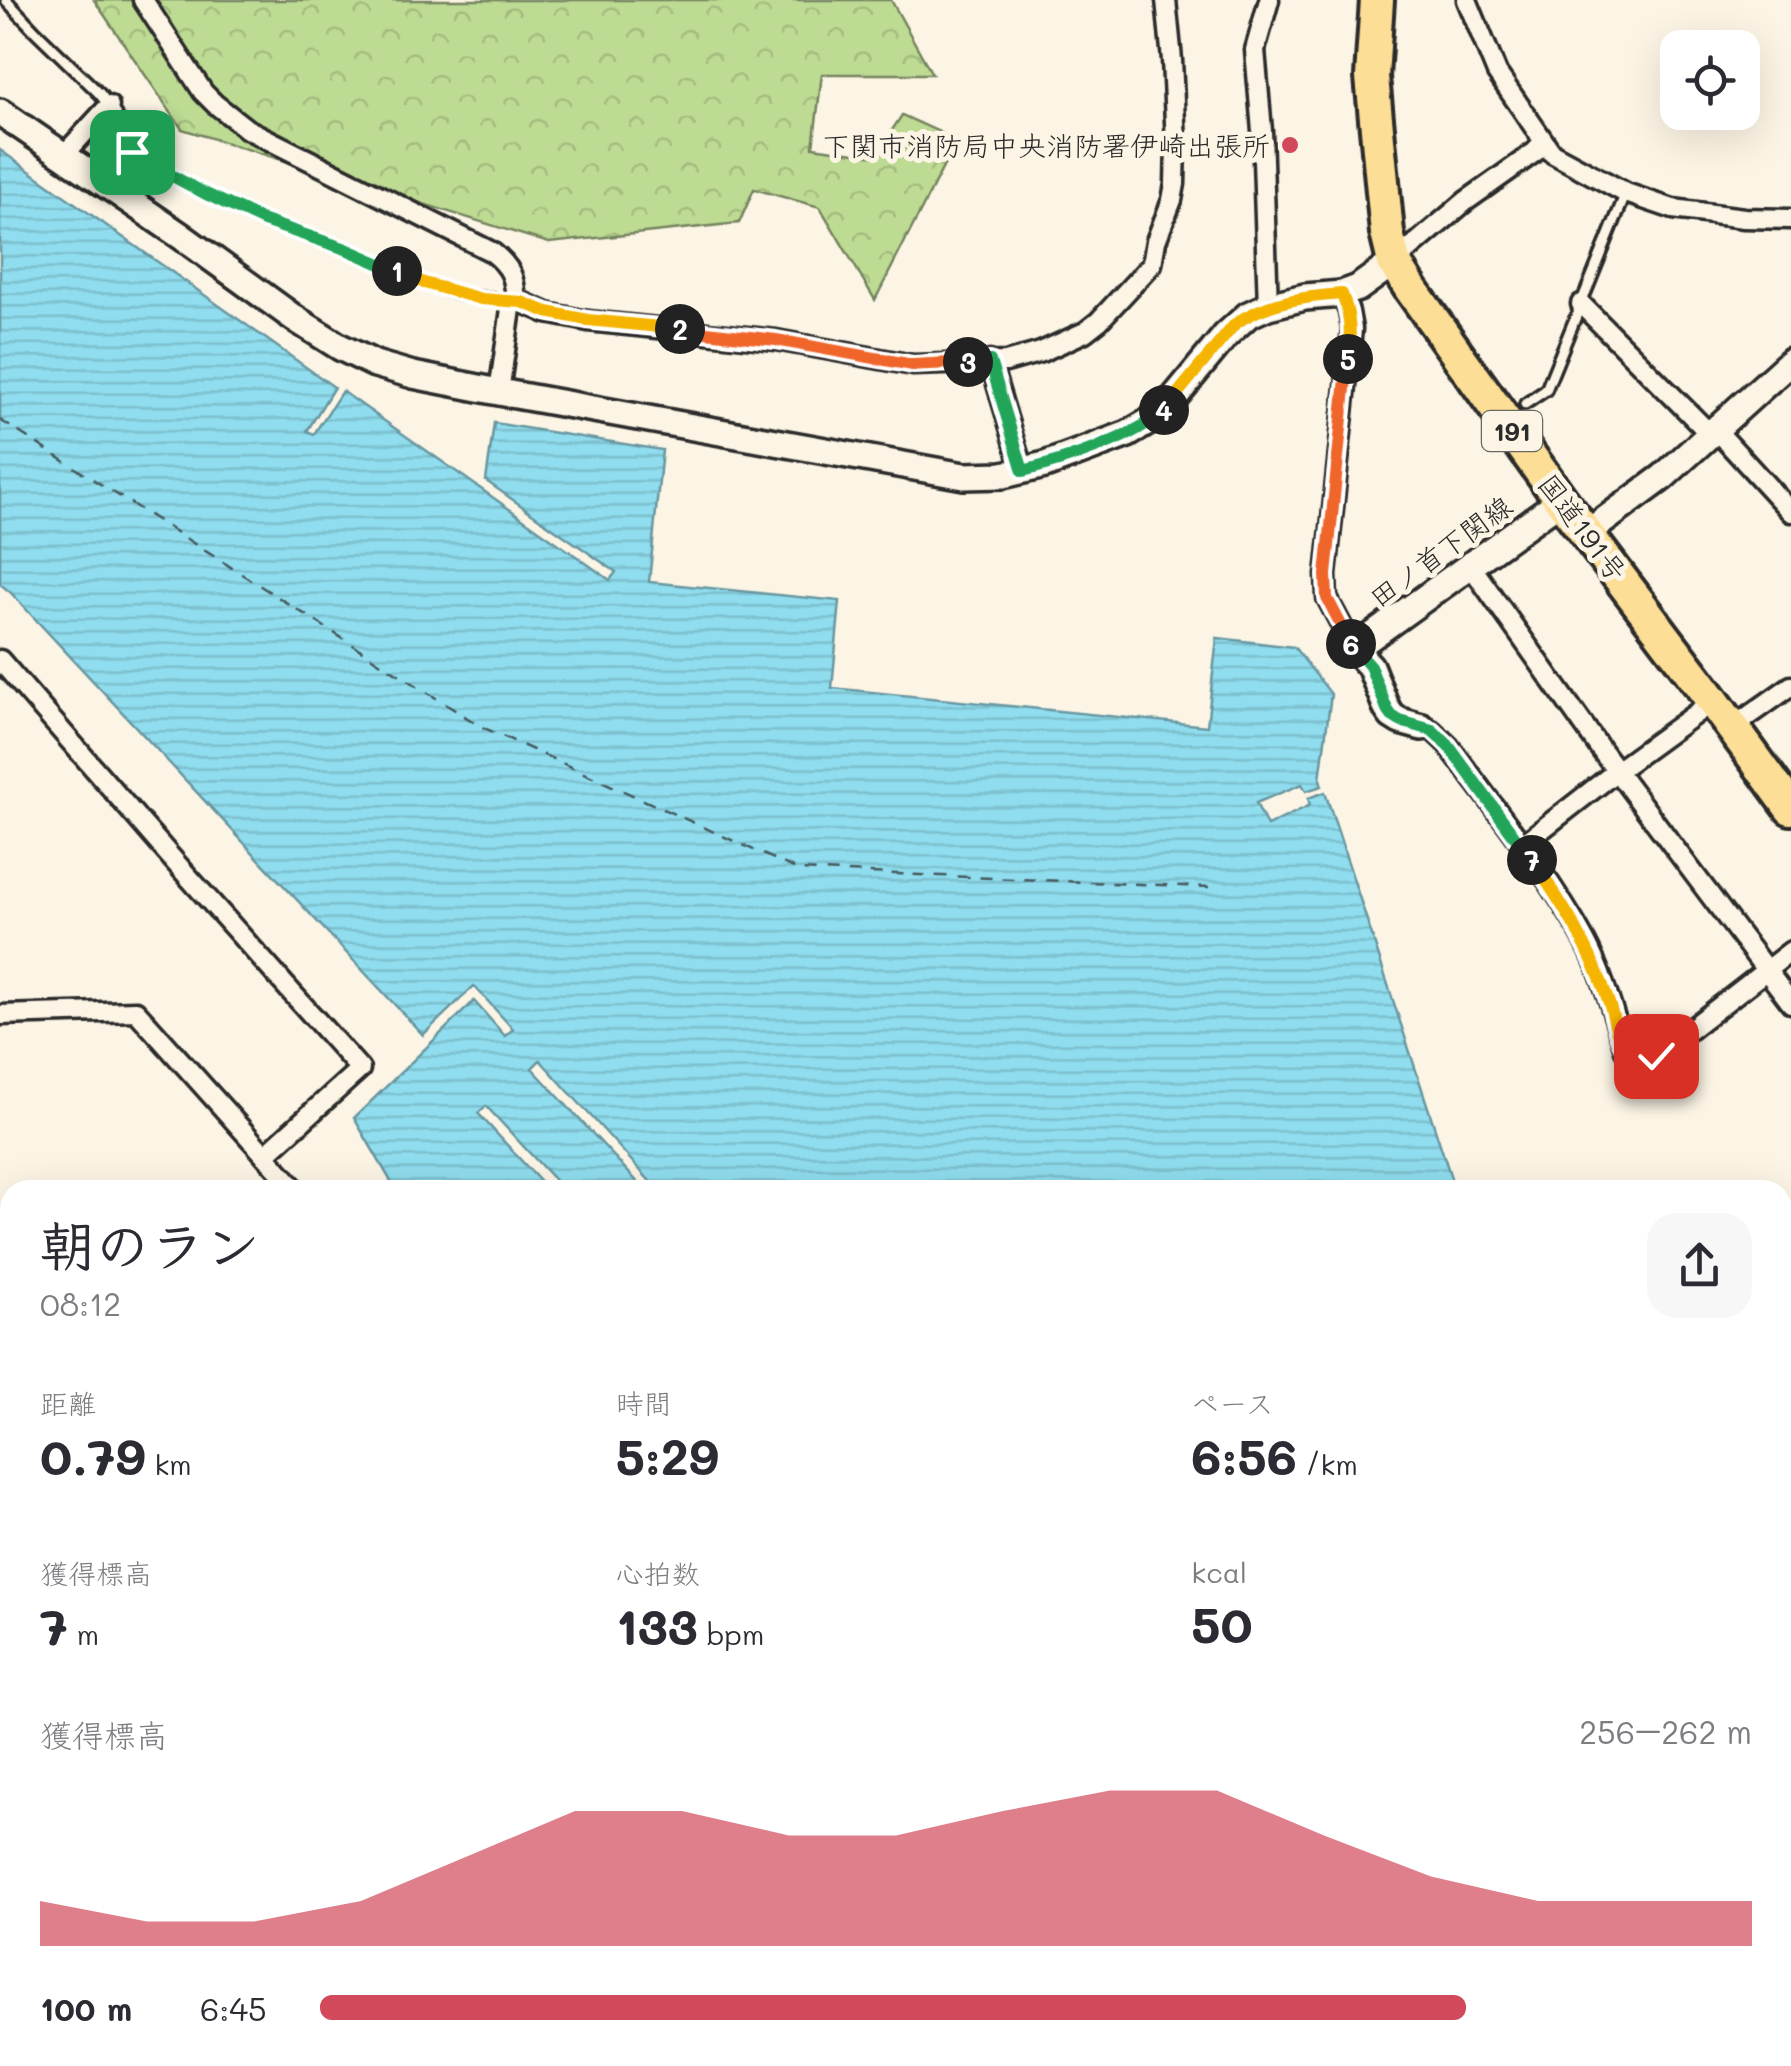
<!DOCTYPE html>
<html lang="ja">
<meta charset="utf-8">
<style>
:root{--surface:#fff;--page:#f7f7f7;--text:#2b2b33;--muted:#7c7c81;--accent:#d1495b}
body{margin:0;font-family:Mali,"Klee One",sans-serif;background:var(--page);color:var(--text);height:100vh;display:flex;flex-direction:column;font-size:38px;white-space:nowrap}
*{box-sizing:border-box;margin:0}
p{font-size:32px;color:var(--muted)}
.icon{flex:none;width:55px;height:55px;fill:none;stroke:currentColor;stroke-width:2;stroke-linecap:round;stroke-linejoin:round}
.map{position:relative;flex:1;overflow:hidden}
.details{position:absolute;left:0px;top:1180px;width:1792px;height:888px;display:flex;flex-direction:column;background:var(--surface);border-radius:30px 30px 0 0;box-shadow:0 10px 40px #0002}
.details>*{flex:none}
.fabs{position:absolute;left:1660px;top:30px;display:grid;gap:20px}
.fabs a{display:grid;place-items:center;width:100px;height:100px;border-radius:20px;background:var(--surface);box-shadow:0 10px 40px #0002;font-size:50px}
.pin{position:absolute;display:grid;place-items:center;width:85px;height:85px;color:#fff;margin:-42px;border-radius:20px;box-shadow:0 5px 15px #0006}
.km{position:absolute;width:50px;height:50px;margin:-25px;border-radius:50%;background:#222;color:#fff;font-size:28px;line-height:50px;text-align:center}
.round{display:grid;place-items:center;flex:none;width:105px;height:105px;border-radius:30px;background:var(--page)}
.overview{display:flex;align-items:center;justify-content:space-between;height:170px;padding:0 40px}
h1{font-size:55px;font-weight:700;line-height:75px}
.stats{display:grid;grid-template-columns:repeat(3,1fr);gap:15px;height:170px;padding:10px 40px}
.stats div{display:grid;align-content:center}
.stats b{font-size:50px;font-weight:700}
.stats small{font-size:28px;font-weight:400}
.stats p{font-size:28px}
.chart{height:280px;padding:20px 40px}
.chart p{display:flex;justify-content:space-between}
.chart svg{width:100%;height:180px;margin-top:10px;fill:var(--accent);opacity:.7}
ul{padding:0 40px;list-style:none;font-size:32px}
li{display:grid;grid-template-columns:160px 120px 1fr;align-items:center;height:75px}
li i{height:25px;border-radius:12px;background:var(--accent)}
.map>svg:first-child{display:block}
.forest{fill:url(#forest-crowns);stroke:#74835f;stroke-width:2.5}
.water{fill:url(#water-rules);stroke:#6796a0;stroke-width:2.5}
.lines{fill:none;stroke-linecap:round;stroke-linejoin:round}
.ferry{stroke:#44585c;stroke-width:2.5;stroke-dasharray:12 10;stroke-linecap:butt}
.lane-casing{stroke:#2b2b2b;stroke-width:16}
.street-casing{stroke:#2b2b2b;stroke-width:25}
.secondary-casing{stroke:#2b2b2b;stroke-width:32}
.highway-casing{stroke:#2b2b2b;stroke-width:40}
.lane{stroke:#fcf5e5;stroke-width:9}
.street{stroke:#fcf5e5;stroke-width:18}
.secondary{stroke:#fcf5e5;stroke-width:25}
.highway{stroke:#fcde96;stroke-width:32}
.rail-casing{stroke:#2b2b2b;stroke-width:10}
.rail{stroke:#fcf5e5;stroke-width:6;stroke-dasharray:19;stroke-linecap:butt}
.split-1-casing{stroke:#fff;stroke-width:20}
.split-2-casing{stroke:#fff;stroke-width:20}
.split-3-casing{stroke:#fff;stroke-width:20}
.split-4-casing{stroke:#fff;stroke-width:20}
.split-5-casing{stroke:#fff;stroke-width:20}
.split-6-casing{stroke:#fff;stroke-width:20}
.split-7-casing{stroke:#fff;stroke-width:20}
.split-8-casing{stroke:#fff;stroke-width:20}
.split-1{stroke:#22a559;stroke-width:12}
.split-2{stroke:#f5b400;stroke-width:12}
.split-3{stroke:#f0652b;stroke-width:12}
.split-4{stroke:#22a559;stroke-width:12}
.split-5{stroke:#f5b400;stroke-width:12}
.split-6{stroke:#f0652b;stroke-width:12}
.split-7{stroke:#22a559;stroke-width:12}
.split-8{stroke:#f5b400;stroke-width:12}
.poi-dot{fill:#d1495b;stroke:#fcf5e5;stroke-width:4}
.labels{text-anchor:middle;dominant-baseline:central;stroke-width:10;stroke-linejoin:round;paint-order:stroke}
.shield{fill:#fcf5e5;stroke:#6a6863;stroke-width:2.5}
.shield-label{font-size:25px;font-weight:bold;fill:#2b2b2b}
.poi-label{font-size:28px;fill:#2b2b2b;stroke:#fcf5e5;text-anchor:end}
.street-label{font-size:28px;fill:#2b2b2b;stroke:#fcf5e5}
</style>
<div class="map">
<svg width="1791" height="2066" viewBox="0 0 1791 2066">
<defs>
<pattern id="forest-crowns" width="20" height="18" patternUnits="userSpaceOnUse" patternTransform="scale(2.5)"><rect width="20" height="18" fill="#bddb93"/><path d="M2 6a3 3 0 1 1 6 0M12 15a3 3 0 1 1 6 0" fill="none" stroke="#a3bc7f"/></pattern>
<pattern id="water-rules" width="6" height="5" patternUnits="userSpaceOnUse" patternTransform="scale(2.5)"><rect width="6" height="5" fill="#8fddee"/><path d="M0 2.5h6" fill="none" stroke="#7cbecc"/></pattern>
</defs>
<rect width="100%" height="100%" fill="#fcf5e5"/>
<filter id="ink" filterUnits="userSpaceOnUse"><feTurbulence type="fractalNoise" baseFrequency=".01" numOctaves="2"/><feDisplacementMap in="SourceGraphic" scale="20" xChannelSelector="R" yChannelSelector="G"/><feConvolveMatrix kernelMatrix="1 2 1 2 8 2 1 2 1" color-interpolation-filters="sRGB"/></filter>
<g filter="url(#ink)">
<g class="forest">
<path d="M 94,0 L 891,0 L 932,74 L 822,74 L 813,147 L 875,156 L 902,115 L 957,140 L 875,300 L 820,207 L 754,189 L 739,223 L 549,243 L 182,129 Z"/>
<path d="M 0,1519 L 10,1525 L 10,1869 L 0,1870 Z"/>
</g>
<g class="water">
<path d="M 0,150 L 334,387 L 307,431 L 314,434 L 342,391 L 610,580 L 616,572 L 486,481 L 494,423 L 662,450 L 649,582 L 840,601 L 832,688 L 1207,726 L 1217,638 L 1294,647 L 1331,694 L 1320,779 L 1322,786 L 1306,791 L 1302,784 L 1256,803 L 1267,826 L 1310,805 L 1308,798 L 1325,792 L 1455,1190 L 658,1190 L 540,1060 L 532,1068 L 642,1187 L 639,1190 L 564,1190 L 486,1106 L 478,1113 L 548,1190 L 396,1190 L 354,1118 L 474,1001 L 505,1036 L 513,1029 L 474,986 L 423,1035 L 10,592 L 0,584 Z"/>
<path d="M 484,2058 L 1027,2058 L 1022,2066 L 483,2066 Z"/>
</g>
<g class="lines">
<path class="ferry" d="M 0,420 L 480,726 L 798,870 L 1209,887"/>
<defs>
<g id="lane">
<path d="M 6,0 L 35,31 L 100,94 L 122,123 L 132,152 L 143,160 L 206,194 L 264,221 L 346,249 L 424,283 L 458,294 L 513,302"/>
<path d="M 1525,404 L 1546,390 L 1626,193"/>
<path d="M 1782,1332 L 1791,1336"/>
</g>
<g id="street">
<path d="M 143,0 L 203,92 L 215,104 L 247,129 L 492,252 C 511,267 515,277 516,302 L 522,302 L 547,313 L 588,321 L 776,340 L 913,365 L 1006,362 L 1041,352 L 1085,332 L 1099,321 L 1152,264 L 1156,241 L 1172,200 L 1175,184 L 1176,143 L 1172,60 L 1166,0"/>
<path d="M 1467,0 L 1497,73 L 1552,153 L 1626,193 L 1673,209 L 1744,218 L 1791,219"/>
<path d="M 63,156 L 109,106"/>
<path d="M 1394,262 L 1466,201 L 1535,152 L 1544,142"/>
<path d="M 1342,294 L 1349,312 L 1352,329 L 1326,575 L 1327,598 L 1354,649"/>
<path d="M 1581,304 L 1711,435"/>
<path d="M 1268,306 L 1262,131 L 1255,50 L 1269,0"/>
<path d="M 990,361 L 1023,471"/>
<path d="M 499,392 L 512,302"/>
<path d="M 1716,430 L 1791,512"/>
<path d="M 1471,566 L 1604,754 L 1791,1003"/>
<path d="M 0,660 L 176,863 L 360,1069 L 265,1155"/>
<path d="M 1422,727 L 1432,730 L 1448,745 C 1495,809 1547,872 1585,941 C 1603,975 1613,1013 1625,1050 L 1632,1056 L 1648,1060 L 1656,1056 L 1791,951"/>
<path d="M 1733,727 L 1791,686"/>
<path d="M 1522,845 L 1618,770 L 1713,701"/>
<path d="M 0,1015 L 136,1011 L 296,1190"/>
</g>
<g id="secondary">
<path d="M 0,112 L 181,236 L 294,318 L 340,347 L 375,364 L 413,375 L 499,392 L 964,476 L 1003,475 L 1045,465 L 1128,434 L 1160,415 L 1226,335 L 1248,315 L 1268,306 L 1305,297 L 1342,294 L 1358,288 L 1394,262"/>
<path d="M 1587,533 L 1663,477 L 1791,361"/>
<path d="M 1422,727 L 1400,721 L 1392,716 L 1387,709 L 1370,666 L 1354,649 L 1561,500"/>
<path d="M 1782,1319 L 1791,1304"/>
<path d="M 1782,1365 L 1791,1349"/>
<path d="M 1556,2058 L 1572,2066"/>
<path d="M 1607,2058 L 1622,2066"/>
<path d="M 237,2066 L 241,2058"/>
<path d="M 1252,2066 L 1257,2058"/>
<path d="M 1380,2066 L 1385,2058"/>
<path d="M 1412,2066 L 1417,2058"/>
</g>
<path id="highway" d="M 1377,0 L 1372,77 L 1387,233 L 1394,262 L 1411,289 L 1561,500 L 1713,701 L 1791,808"/>
</defs>
<use href="#lane" class="lane-casing"/>
<use href="#street" class="street-casing"/>
<use href="#secondary" class="secondary-casing"/>
<use href="#highway" class="highway-casing"/>
<use href="#lane" class="lane"/>
<use href="#street" class="street"/>
<use href="#secondary" class="secondary"/>
<use href="#highway" class="highway"/>
<defs>
<g id="rail">
<path d="M 1782,1747 L 1791,1731"/>
<path d="M 1782,1878 L 1791,1862"/>
<path d="M 1616,2066 L 1620,2058"/>
<path d="M 1683,2066 L 1688,2058"/>
</g>
</defs>
<use href="#rail" class="rail-casing"/>
<use href="#rail" class="rail"/>
</g>
</g>
<g class="lines" filter="url(#ink)">
<defs>
<path id="split-1" d="M 132,152 L 143,160 L 206,194 L 264,221 L 346,249 L 397,271"/>
<path id="split-2" d="M 397,271 L 424,283 L 481,299 L 522,302 L 547,312 L 588,320 L 680,329"/>
<path id="split-3" d="M 680,329 L 776,340 L 913,365 L 968,362"/>
<path id="split-4" d="M 968,362 L 990,361 L 1023,471 C 1060,462 1138,437 1164,410"/>
<path id="split-5" d="M 1164,410 L 1235,324 C 1267,301 1304,297 1342,294 C 1351,317 1351,335 1348,359"/>
<path id="split-6" d="M 1348,359 L 1326,575 L 1327,598 L 1351,644"/>
<path id="split-7" d="M 1351,644 L 1370,666 L 1387,709 L 1392,716 L 1400,721 L 1432,730 L 1448,745 L 1532,860"/>
<path id="split-8" d="M 1532,860 C 1564,906 1592,950 1609,1003 C 1614,1017 1617,1043 1628,1053 C 1637,1061 1646,1061 1656,1056"/>
</defs>
<use href="#split-1" class="split-1-casing"/>
<use href="#split-2" class="split-2-casing"/>
<use href="#split-3" class="split-3-casing"/>
<use href="#split-4" class="split-4-casing"/>
<use href="#split-5" class="split-5-casing"/>
<use href="#split-6" class="split-6-casing"/>
<use href="#split-7" class="split-7-casing"/>
<use href="#split-8" class="split-8-casing"/>
<use href="#split-1" class="split-1"/>
<use href="#split-2" class="split-2"/>
<use href="#split-3" class="split-3"/>
<use href="#split-4" class="split-4"/>
<use href="#split-5" class="split-5"/>
<use href="#split-6" class="split-6"/>
<use href="#split-7" class="split-7"/>
<use href="#split-8" class="split-8"/>
</g>
<circle class="poi-dot" cx="1290" cy="145" r="10"/>
<g class="labels">
<rect class="shield" x="1482" y="411" width="60" height="40" rx="8"/>
<g class="shield-label">
<text x="1512" y="431">191</text>
</g>
<g class="poi-label">
<text x="1270" y="145">下関市消防局中央消防署伊崎出張所</text>
</g>
<g class="street-label">
<text transform="translate(1583 527) rotate(53)">国道191号</text>
<text transform="translate(1440 551) rotate(-36)">田ノ首下関線</text>
</g>
</g>
</svg>
<div class="fabs">
<a><svg class="icon" aria-label="locate" viewBox="0 0 24 24"><circle cx="12" cy="12" r="6"/><path d="M12 2v4M12 18v4M2 12h4M18 12h4"/></svg></a>
</div>
<div class="pin" style="left:132px;top:152px;background:#1e9e55"><svg class="icon" aria-label="arrive" viewBox="0 0 24 24"><path d="M6 21V4h12l-3 4 3 4H6"/></svg></div>
<div class="pin" style="left:1656px;top:1056px;background:#d93025"><svg class="icon" aria-label="check" viewBox="0 0 24 24"><path d="M5 12l5 5 9-10"/></svg></div>
<b class="km" style="left:397px;top:271px">1</b>
<b class="km" style="left:680px;top:329px">2</b>
<b class="km" style="left:968px;top:362px">3</b>
<b class="km" style="left:1164px;top:410px">4</b>
<b class="km" style="left:1348px;top:359px">5</b>
<b class="km" style="left:1351px;top:644px">6</b>
<b class="km" style="left:1532px;top:860px">7</b>
<section class="details">
<div class="overview"><div><h1>朝のラン</h1><p>08:12</p></div><a class="round"><svg class="icon" aria-label="share" viewBox="0 0 24 24"><path d="M12 15V3M7 8l5-5 5 5M5 13v7h14v-7"/></svg></a></div>
<div class="stats">
<div><p>距離</p><b>0.79<small> km</small></b></div>
<div><p>時間</p><b>5:29</b></div>
<div><p>ペース</p><b>6:56<small> /km</small></b></div>
</div>
<div class="stats">
<div><p>獲得標高</p><b>7<small> m</small></b></div>
<div><p>心拍数</p><b>133<small> bpm</small></b></div>
<div><p>kcal</p><b>50</b></div>
</div>
<div class="chart"><p><span>獲得標高</span>256–262 m</p>
<svg viewBox="0 0 160 44" preserveAspectRatio="none"><path d="M0 44V33L10 38L20 38L30 33L40 22L50 11L60 11L70 17L80 17L90 11L100 6L110 6L120 17L130 27L140 33L150 33L160 33V44z"/></svg>
</div>
<ul>
<li><b>100 m</b>6:45<i style="width:80%"></i></li>
</ul>
</section>
</div>
